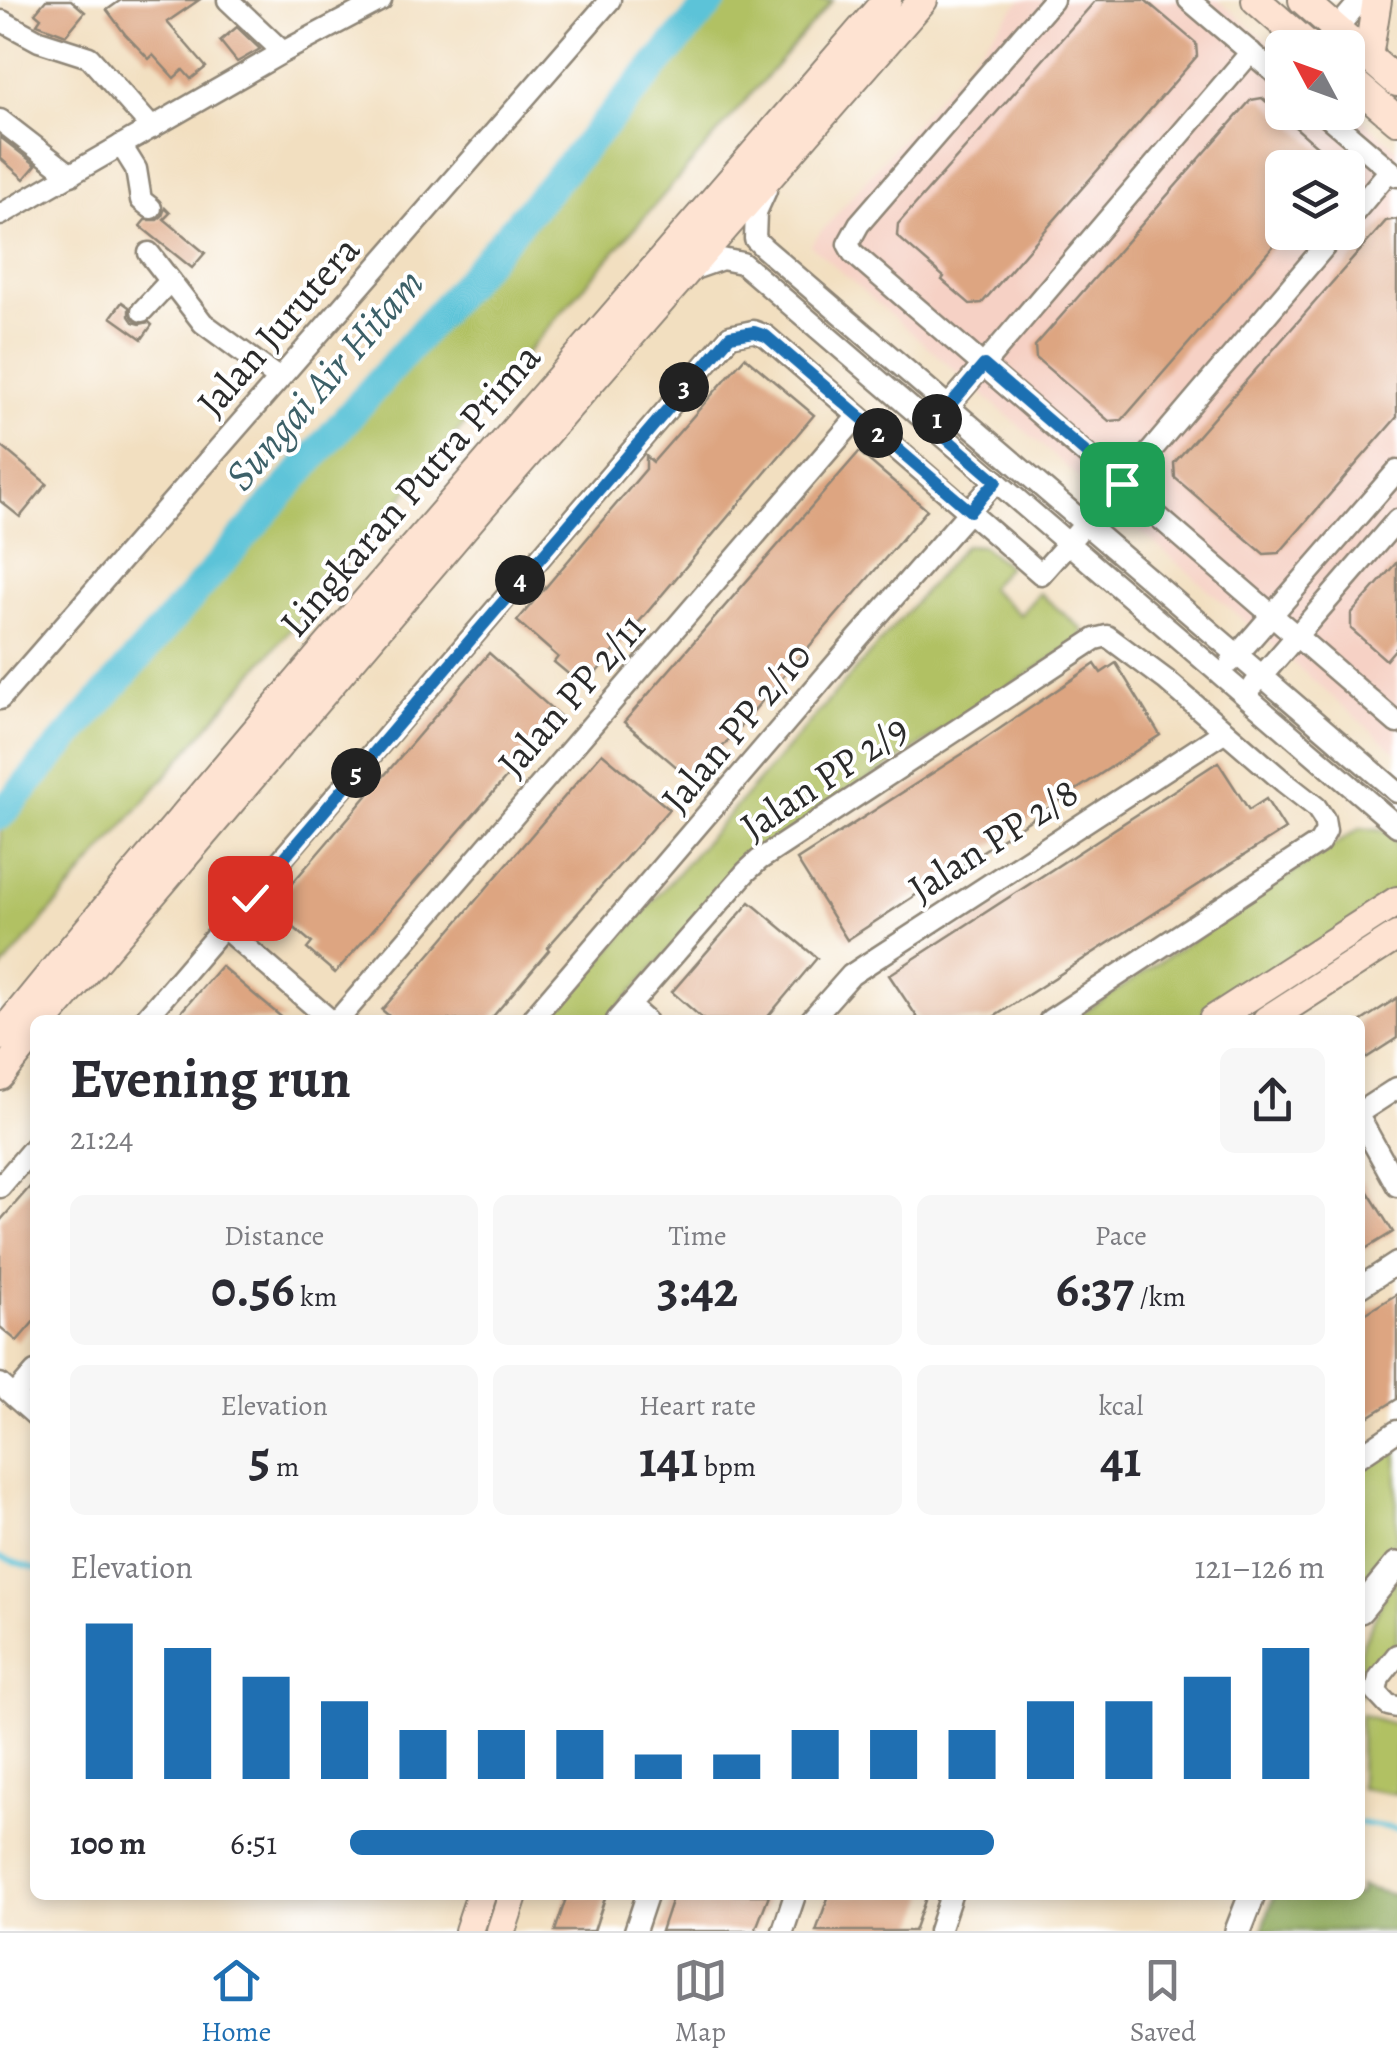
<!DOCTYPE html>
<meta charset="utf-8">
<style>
:root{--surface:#fff;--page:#f7f7f7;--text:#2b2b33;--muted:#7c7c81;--line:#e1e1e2;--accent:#1f6fb2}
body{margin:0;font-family:Alegreya,serif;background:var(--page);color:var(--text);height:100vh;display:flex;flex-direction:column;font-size:38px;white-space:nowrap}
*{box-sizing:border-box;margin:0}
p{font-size:32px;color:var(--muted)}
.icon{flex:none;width:55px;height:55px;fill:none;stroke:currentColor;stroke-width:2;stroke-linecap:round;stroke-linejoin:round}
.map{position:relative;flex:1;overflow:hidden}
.panel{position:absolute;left:30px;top:1015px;width:1335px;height:885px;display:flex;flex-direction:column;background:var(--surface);border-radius:15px;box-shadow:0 5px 15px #0003}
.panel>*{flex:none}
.needle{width:65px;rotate:311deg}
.buttons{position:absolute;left:1265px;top:30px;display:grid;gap:20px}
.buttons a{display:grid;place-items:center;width:100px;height:100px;border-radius:15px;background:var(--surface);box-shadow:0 5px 15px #0003;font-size:50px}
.pin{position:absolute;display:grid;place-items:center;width:85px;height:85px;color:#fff;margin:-42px;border-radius:20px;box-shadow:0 5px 15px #0006}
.km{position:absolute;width:50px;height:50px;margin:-25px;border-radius:50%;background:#222;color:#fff;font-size:28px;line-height:50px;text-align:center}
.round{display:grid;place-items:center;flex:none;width:105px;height:105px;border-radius:15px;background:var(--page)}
.overview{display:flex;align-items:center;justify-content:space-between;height:170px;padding:0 40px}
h1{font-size:55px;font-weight:700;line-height:75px}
.metrics{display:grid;grid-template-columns:repeat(3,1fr);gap:15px;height:170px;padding:10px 40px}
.metrics div{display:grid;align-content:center;border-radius:15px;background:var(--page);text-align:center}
.metrics b{font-size:50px;font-weight:700}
.metrics small{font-size:28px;font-weight:400}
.metrics p{font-size:28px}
.chart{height:280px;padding:20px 40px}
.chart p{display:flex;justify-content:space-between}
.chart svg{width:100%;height:180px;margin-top:10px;stroke:var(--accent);stroke-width:6}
ul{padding:0 40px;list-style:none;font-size:32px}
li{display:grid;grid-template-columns:160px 120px 1fr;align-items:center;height:75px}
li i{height:25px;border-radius:12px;background:var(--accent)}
.menu{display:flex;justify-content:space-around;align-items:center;height:140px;border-top:2px solid var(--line);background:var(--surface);font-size:28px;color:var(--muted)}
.menu a{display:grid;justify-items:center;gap:5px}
.menu .current{color:var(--accent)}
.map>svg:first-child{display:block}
.built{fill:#f6d1c5;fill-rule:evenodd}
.green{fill:#b1c163;stroke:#6e7647;stroke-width:2.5}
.forest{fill:#8ca759;stroke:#5c6942;stroke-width:2.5}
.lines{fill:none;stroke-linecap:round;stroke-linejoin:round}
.stream{stroke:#5bc3d8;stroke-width:5}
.river{stroke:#5bc3d8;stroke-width:30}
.building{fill:#dda581}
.minor-casing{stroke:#8e8576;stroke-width:25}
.tertiary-casing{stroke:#8e8576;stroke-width:30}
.secondary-casing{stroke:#8e8576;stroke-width:32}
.minor{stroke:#fff;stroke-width:20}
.tertiary{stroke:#fff;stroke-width:25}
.secondary{stroke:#fee3d2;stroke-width:28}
.route-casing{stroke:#fff;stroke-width:20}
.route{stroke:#1f6fb2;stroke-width:12}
.labels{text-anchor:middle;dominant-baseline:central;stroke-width:8;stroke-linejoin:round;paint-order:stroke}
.street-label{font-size:40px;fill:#2b2b2b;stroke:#fff}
.water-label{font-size:42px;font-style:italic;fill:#3c6068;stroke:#fff}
</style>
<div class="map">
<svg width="1397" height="1931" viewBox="0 0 1397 1931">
<rect width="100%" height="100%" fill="#fff"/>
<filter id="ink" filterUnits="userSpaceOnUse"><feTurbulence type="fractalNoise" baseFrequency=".01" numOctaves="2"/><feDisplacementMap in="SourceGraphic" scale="20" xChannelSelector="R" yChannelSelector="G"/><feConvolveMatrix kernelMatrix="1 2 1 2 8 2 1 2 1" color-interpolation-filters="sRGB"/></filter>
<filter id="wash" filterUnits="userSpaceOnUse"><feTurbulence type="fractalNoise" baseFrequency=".0048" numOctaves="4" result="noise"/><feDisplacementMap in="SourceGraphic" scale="40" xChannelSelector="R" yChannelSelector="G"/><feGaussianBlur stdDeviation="2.25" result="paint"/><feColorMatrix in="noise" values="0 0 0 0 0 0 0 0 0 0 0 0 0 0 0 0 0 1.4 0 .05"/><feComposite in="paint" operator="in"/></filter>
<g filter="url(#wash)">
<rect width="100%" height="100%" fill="#f2dfc0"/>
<path class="built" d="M 1021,0 L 1218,0 L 1282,54 L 1282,112 L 1348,112 L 1348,108 L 1397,149 L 1397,753 L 810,245 ZM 1282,168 L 1348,168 L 1348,232 L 1282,232 Z"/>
<g class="green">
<path d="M 698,0 L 833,0 L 475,412 L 0,971 L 0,811 L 398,345 Z"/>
<path d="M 965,545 L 982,546 L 1008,566 L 989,588 L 1020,615 L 1039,593 L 1083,630 L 1080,640 L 751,857 L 608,1020 L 549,1020 Z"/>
<path d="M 1360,828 L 1394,832 L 1397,848 L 1397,888 L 1354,921 L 1197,1020 L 1073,1020 Z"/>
<path d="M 1397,1439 L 1397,1539 L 1362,1582 L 1360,1581 L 1360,1463 Z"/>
<path d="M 1397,1576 L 1397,1647 L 1360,1695 L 1360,1650 L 1390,1584 Z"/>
<path d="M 1360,1714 L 1397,1725 L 1397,1794 L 1360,1788 Z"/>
</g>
<path class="forest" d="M 1360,1886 L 1397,1896 L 1397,1931 L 1262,1931 L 1274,1895 L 1360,1895 Z"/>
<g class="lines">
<g class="stream">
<path d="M 0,1557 L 35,1569"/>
<path d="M 1360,1823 L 1397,1829"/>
</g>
<path class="river" d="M 0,815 L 713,0"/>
</g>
<g id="blocks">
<g class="building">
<path d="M 46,0 L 71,0 L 85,12 L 66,35 L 37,24 L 41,18 L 35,13 Z"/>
<path d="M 121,0 L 199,0 L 167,22 L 206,67 L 191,79 L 183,70 L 174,78 L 153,55 L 149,59 L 125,34 L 107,10 Z"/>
<path d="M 1096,0 L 1145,0 L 1196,43 L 1197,56 L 982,303 L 970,304 L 942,280 L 944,277 L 897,236 L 898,224 Z"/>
<path d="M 237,27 L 260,49 L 237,62 L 220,41 Z"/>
<path d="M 1262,98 L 1342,168 L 1282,168 L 1282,236 L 1122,420 L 1109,421 L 1036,358 L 1035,346 L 1251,100 Z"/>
<path d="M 0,137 L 36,165 L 24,179 L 0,158 Z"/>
<path d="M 165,208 L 170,213 L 164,219 L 205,253 L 192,268 L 140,226 L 145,220 L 157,220 L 162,216 Z"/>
<path d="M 1397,219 L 1397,417 L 1279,553 L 1264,554 L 1175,478 L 1174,463 L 1386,221 Z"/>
<path d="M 122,302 L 129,307 L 129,316 L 133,322 L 140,324 L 149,322 L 152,325 L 142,339 L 111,317 Z"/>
<path d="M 745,357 L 814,415 L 584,687 L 554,662 L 558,657 L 517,621 L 646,469 L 646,456 L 653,462 Z"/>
<path d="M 0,445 L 47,484 L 20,517 L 0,501 Z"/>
<path d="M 859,452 L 927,510 L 693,781 L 624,722 Z"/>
<path d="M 1397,562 L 1397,647 L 1386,660 L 1351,629 L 1351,614 Z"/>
<path d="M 489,653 L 560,716 L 335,973 L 307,949 L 312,943 L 271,908 Z"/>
<path d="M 1116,663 L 1160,735 L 847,940 L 797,860 L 967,751 L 1095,664 L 1101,673 Z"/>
<path d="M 602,753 L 669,809 L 547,948 L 549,950 L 490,1020 L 394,1020 L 382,1010 Z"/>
<path d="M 1218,762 L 1249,810 L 1266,799 L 1285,829 L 989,1020 L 919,1020 L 889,975 Z"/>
<path d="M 750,902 L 817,958 L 765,1020 L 704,1020 L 672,992 Z"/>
<path d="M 221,966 L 262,1001 L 285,1020 L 174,1020 Z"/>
<path d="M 1397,998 L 1397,1038 L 1360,1062 L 1360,1022 Z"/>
<path d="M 1360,1179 L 1393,1232 L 1360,1252 Z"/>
<path d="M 35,1181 L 35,1320 L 17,1341 L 0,1327 L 0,1221 Z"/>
<path d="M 1397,1294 L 1397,1399 L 1360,1422 L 1360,1317 Z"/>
<path d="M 567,1895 L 606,1895 L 594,1931 L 555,1931 Z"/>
<path d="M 673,1895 L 769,1895 L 755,1931 L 661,1931 Z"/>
<path d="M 829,1895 L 927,1895 L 914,1931 L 816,1931 Z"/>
</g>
</g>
</g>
<g filter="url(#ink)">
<use href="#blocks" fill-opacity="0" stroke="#8e8576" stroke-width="2.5"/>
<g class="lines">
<defs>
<g id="minor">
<path d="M 228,0 L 283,52"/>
<path d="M 1053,0 L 859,224 L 848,244 L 853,253 L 1397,723"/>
<path d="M 1189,0 L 1282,79"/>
<path d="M 2,21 L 39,41 L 89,57 L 152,128"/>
<path d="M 1320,48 L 1361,0"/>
<path d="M 1322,112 L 1397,176"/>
<path d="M 0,120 L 71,175"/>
<path d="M 121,145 L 136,169 L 141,200 L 151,208"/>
<path d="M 766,190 L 756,212 L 755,239 L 764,248 L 1397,792"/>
<path d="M 0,215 L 283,52 L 381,0"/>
<path d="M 1348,220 L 1390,170"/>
<path d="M 149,253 L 203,323 L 278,378"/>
<path d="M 691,270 L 722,259 L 742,263 L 1397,826"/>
<path d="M 142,311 L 170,281"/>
<path d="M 939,417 L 1251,52"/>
<path d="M 1122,485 L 1337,232"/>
<path d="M 1231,662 L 1397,471"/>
<path d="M 1254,685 L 1397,520"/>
<path d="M 0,699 L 610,0"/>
<path d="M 224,928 L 330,1020"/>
<path d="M 629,1006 L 645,1020"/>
<path d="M 144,1020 L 730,336 L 753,331 L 766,336 L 1041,574 L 1084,525"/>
<path d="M 338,1020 L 858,416"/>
<path d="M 531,1020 L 858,638 L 996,481"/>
<path d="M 617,1020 L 746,872 L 759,860 L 1095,639 L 1107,636 L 1166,680 L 1284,782 L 1316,807 L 1324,819 L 1326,831 L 1319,843 L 1050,1020"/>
<path d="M 811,1020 L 851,975 L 869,963 L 1225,731"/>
<path d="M 1360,1112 L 1397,1088"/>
<path d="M 1360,1119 L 1397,1186"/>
<path d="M 0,1187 L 35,1146"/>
<path d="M 1360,1287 L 1397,1263"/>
<path d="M 0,1384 L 35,1415"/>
<path d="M 14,1396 L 35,1372"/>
<path d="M 1360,1456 L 1397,1431"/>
<path d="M 1397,1655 L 1379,1678 L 1376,1692 L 1388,1705 L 1397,1707"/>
<path d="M 635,1931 L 647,1895"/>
<path d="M 783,1931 L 795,1895"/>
<path d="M 939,1931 L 951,1895"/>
</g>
<g id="tertiary">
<path d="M 1360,1610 L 1397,1565"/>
<path d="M 1238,1931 L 1252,1895"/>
</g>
<g id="secondary">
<path d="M 1256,0 L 1311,48"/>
<path d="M 1303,0 L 1397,82"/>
<path d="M 1368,57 L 1377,0"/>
<path d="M 1348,78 L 1397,120"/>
<path d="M 45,1020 L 483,505 L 923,0"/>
<path d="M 1213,1020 L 1397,901"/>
<path d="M 1267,1020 L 1397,936"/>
<path d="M 0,1036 L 58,965 L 325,649 L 887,0"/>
<path d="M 0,1076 L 35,1032"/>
<path d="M 469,1931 L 481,1895"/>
<path d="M 501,1931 L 513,1895"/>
</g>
</defs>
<use href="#minor" class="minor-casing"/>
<use href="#tertiary" class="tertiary-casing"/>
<use href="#secondary" class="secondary-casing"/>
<use href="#minor" class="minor"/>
<use href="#tertiary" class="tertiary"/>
<use href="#secondary" class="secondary"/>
</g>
</g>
<g class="lines" filter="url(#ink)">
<defs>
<path id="route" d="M 250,898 L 730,336 L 754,332 L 766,336 L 970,511 L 996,481 L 932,426 L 984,365 L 1122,484"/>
</defs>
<use href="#route" class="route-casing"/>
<use href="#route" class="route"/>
</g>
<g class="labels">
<g class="street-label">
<text transform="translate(278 326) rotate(-49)">Jalan Jurutera</text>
<text transform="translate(410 490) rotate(-49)">Lingkaran Putra Prima</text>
<text transform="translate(571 695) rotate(-49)">Jalan PP 2/11</text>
<text transform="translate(736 727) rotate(-50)">Jalan PP 2/10</text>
<text transform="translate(824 777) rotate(-34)">Jalan PP 2/9</text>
<text transform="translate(993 840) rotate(-33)">Jalan PP 2/8</text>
</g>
<g class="water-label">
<text transform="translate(324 379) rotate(-49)">Sungai Air Hitam</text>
</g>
</g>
</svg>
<div class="buttons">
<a><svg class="needle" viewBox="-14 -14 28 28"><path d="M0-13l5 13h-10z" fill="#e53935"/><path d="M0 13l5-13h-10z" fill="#7c7c81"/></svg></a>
<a><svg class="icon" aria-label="layers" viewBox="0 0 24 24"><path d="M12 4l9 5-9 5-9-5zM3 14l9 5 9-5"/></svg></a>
</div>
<div class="pin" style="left:1122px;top:484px;background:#1e9e55"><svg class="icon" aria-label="arrive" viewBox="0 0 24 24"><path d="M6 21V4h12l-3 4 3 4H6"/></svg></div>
<div class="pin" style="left:250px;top:898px;background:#d93025"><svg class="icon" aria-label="check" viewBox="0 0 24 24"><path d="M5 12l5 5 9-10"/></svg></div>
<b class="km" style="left:937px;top:419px">1</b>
<b class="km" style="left:878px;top:433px">2</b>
<b class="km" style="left:684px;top:387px">3</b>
<b class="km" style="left:520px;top:580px">4</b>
<b class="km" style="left:356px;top:773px">5</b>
<section class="panel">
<div class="overview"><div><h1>Evening run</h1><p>21:24</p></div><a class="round"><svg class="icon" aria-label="share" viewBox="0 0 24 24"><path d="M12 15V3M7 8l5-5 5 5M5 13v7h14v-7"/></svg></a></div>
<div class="metrics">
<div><p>Distance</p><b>0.56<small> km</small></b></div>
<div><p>Time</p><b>3:42</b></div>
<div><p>Pace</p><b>6:37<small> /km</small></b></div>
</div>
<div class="metrics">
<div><p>Elevation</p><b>5<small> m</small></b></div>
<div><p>Heart rate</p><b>141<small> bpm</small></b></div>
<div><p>kcal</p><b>41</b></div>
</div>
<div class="chart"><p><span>Elevation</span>121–126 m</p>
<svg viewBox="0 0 160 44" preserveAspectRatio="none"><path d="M5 44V6M15 44V12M25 44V19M35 44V25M45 44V32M55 44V32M65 44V32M75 44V38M85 44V38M95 44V32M105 44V32M115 44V32M125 44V25M135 44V25M145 44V19M155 44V12"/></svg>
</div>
<ul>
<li><b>100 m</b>6:51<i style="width:66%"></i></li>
</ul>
</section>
</div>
<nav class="menu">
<a class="current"><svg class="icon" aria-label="home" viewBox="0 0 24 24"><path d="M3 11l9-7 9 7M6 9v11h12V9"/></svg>Home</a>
<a><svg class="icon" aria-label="map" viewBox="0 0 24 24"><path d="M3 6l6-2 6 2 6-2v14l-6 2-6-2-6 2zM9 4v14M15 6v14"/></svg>Map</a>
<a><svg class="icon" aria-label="saved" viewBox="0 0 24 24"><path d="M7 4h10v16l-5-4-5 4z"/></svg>Saved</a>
</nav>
